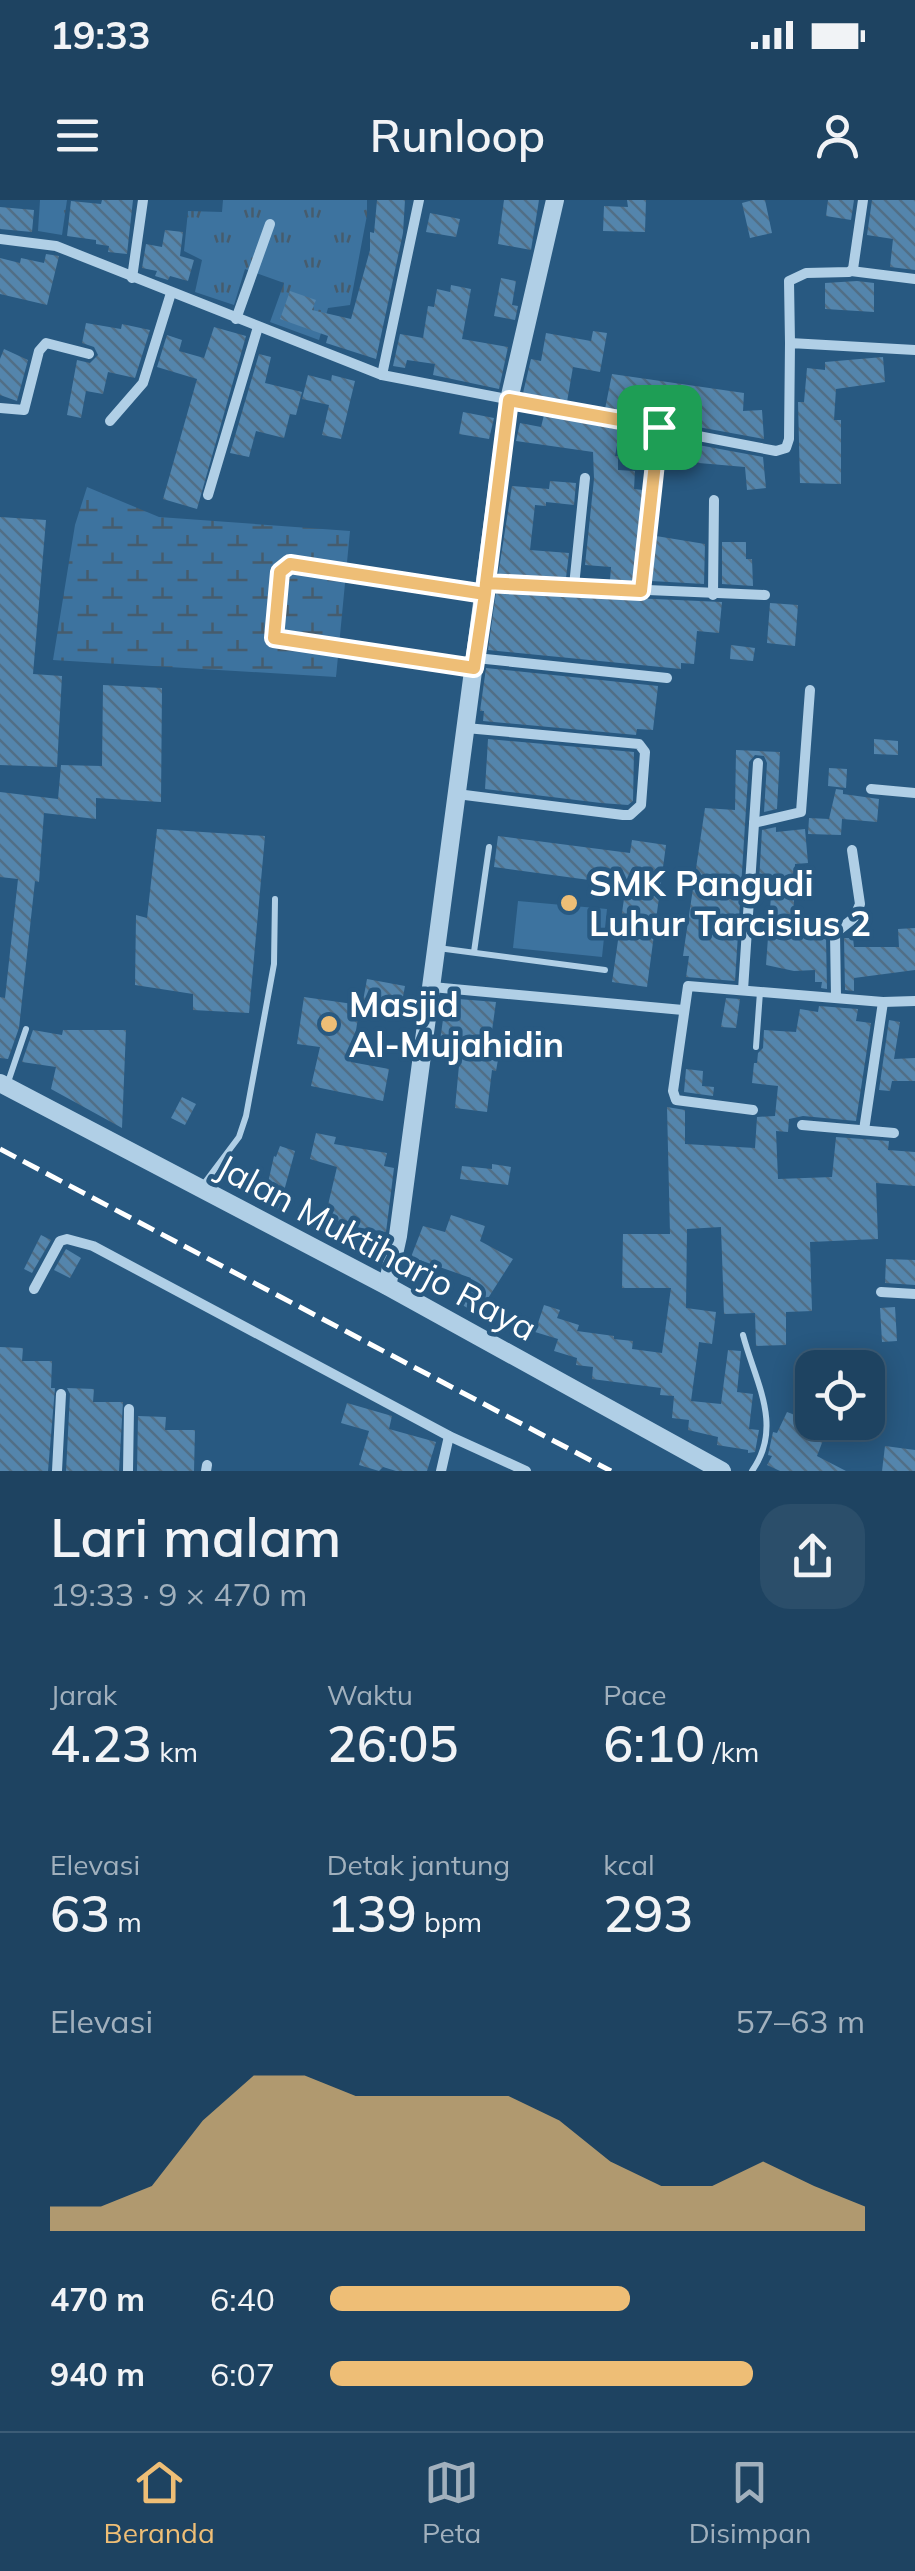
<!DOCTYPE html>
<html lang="id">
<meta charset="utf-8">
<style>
:root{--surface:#1e4361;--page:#2b4e6a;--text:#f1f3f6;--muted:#a1b0bd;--line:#3c5c76;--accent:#eebe76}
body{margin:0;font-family:Mulish,sans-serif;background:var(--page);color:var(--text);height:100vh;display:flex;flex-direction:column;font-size:38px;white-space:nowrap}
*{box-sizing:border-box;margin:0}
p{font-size:32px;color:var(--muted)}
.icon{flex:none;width:55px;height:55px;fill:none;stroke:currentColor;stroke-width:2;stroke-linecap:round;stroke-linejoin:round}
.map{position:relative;height:1271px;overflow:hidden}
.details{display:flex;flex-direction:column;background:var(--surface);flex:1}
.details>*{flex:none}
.fabs{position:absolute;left:795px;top:1150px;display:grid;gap:20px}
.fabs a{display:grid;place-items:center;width:90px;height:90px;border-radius:20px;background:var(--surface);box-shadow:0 5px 25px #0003,0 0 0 2px var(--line);font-size:50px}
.pin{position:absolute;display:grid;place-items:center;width:85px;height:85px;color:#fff;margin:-42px;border-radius:20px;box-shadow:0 5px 15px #0006}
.round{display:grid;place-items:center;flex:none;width:105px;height:105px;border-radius:30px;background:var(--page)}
.head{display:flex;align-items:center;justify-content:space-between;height:170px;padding:0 50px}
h1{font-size:55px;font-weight:600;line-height:75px}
.figures{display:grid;grid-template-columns:repeat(3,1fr);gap:15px;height:170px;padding:10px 50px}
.figures div{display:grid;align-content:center}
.figures b{font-size:50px;font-weight:600}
.figures small{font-size:28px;font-weight:400}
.figures p{font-size:28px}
.chart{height:280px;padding:20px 50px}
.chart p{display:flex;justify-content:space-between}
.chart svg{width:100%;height:180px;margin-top:10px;fill:var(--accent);opacity:.7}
ul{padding:0 50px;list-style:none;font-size:32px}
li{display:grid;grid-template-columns:160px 120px 1fr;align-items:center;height:75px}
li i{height:25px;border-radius:12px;background:var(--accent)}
.status{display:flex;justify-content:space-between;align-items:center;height:70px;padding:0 50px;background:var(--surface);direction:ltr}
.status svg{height:28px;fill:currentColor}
header{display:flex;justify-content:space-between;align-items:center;height:130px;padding:0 50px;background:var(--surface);font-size:45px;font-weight:600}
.menu{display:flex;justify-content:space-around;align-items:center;height:140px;border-top:2px solid var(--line);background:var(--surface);font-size:28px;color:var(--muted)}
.menu a{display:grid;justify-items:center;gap:5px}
.menu .selected{color:var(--accent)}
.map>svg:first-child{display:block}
.grass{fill:url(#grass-tufts)}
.wetland{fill:url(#wetland-marsh)}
.park{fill:#3d739f}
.building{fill:url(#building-back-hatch)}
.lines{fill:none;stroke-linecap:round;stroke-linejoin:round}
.service{stroke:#b0cfe6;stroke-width:6}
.minor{stroke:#b0cfe6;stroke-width:10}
.tertiary{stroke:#b0cfe6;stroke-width:18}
.rail{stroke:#fff;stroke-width:5;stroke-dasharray:18 8;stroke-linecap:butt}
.route-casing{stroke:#fff;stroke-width:20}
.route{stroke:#eebe76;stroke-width:12}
.poi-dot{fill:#eebe76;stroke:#285981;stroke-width:4}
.labels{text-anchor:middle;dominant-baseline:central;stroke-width:9;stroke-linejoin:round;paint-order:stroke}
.poi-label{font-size:35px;font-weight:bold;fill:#fff;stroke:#285981;text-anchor:start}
.street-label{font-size:35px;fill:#fff;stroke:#285981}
</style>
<div class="status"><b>19:33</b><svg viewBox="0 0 49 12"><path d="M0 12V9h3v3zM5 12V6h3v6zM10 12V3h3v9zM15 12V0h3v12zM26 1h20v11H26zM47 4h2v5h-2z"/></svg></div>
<header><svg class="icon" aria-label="menu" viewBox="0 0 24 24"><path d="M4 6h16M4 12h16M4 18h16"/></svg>Runloop<svg class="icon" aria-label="person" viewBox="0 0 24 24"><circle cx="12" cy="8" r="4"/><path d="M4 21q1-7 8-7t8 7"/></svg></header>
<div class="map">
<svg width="915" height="1271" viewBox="0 0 915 1271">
<defs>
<pattern id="grass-tufts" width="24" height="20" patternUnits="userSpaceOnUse" patternTransform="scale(2.5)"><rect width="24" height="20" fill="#3d739f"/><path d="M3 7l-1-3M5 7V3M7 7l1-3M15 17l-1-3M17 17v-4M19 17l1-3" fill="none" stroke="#465c6d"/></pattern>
<pattern id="wetland-marsh" width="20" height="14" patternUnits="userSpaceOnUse" patternTransform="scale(2.5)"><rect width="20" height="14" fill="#3d739f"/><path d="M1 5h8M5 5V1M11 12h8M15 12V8" fill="none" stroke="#465c6d"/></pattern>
<pattern id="building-back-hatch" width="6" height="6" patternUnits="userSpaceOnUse" patternTransform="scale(2.5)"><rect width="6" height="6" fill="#5485ac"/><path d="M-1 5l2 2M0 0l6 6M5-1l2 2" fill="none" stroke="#516e86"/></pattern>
</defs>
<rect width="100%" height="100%" fill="#285981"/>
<g class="grass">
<path d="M 40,0 L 67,0 L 62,35 L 38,31 Z"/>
<path d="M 223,0 L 367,0 L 367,15 L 350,105 L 328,108 L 319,140 L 270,122 L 284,83 L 245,69 L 234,105 L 195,92 L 202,60 L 184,51 L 188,11 L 222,12 Z"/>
</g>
<path class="wetland" d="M 87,287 L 159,317 L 350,331 L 336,477 L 53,460 L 75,325 Z"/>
<path class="park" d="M 518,701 L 607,709 L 602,757 L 513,748 Z"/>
<g class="building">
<path d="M 102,0 L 133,0 L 127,54 L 108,52 L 109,46 L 96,44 L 96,40 L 67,36 L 71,1 L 101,4 Z"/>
<path d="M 377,0 L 405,0 L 403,33 L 376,159 L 326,143 L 328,136 L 280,119 L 290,91 L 316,100 L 312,110 L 351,119 L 370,50 L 370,32 L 374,33 Z"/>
<path d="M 504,0 L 539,0 L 531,50 L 498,44 Z"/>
<path d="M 627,0 L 646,0 L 645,32 L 603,31 L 604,6 L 628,7 Z"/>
<path d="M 753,0 L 765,0 L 772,33 L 750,38 L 742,3 Z"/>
<path d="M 828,0 L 854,0 L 851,20 L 826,16 Z"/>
<path d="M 872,0 L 915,0 L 915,70 L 890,67 L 893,39 L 867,35 Z"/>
<path d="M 0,7 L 34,10 L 32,32 L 0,29 Z"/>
<path d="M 430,13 L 460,19 L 456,37 L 426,32 Z"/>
<path d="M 165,30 L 183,32 L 180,56 L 194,60 L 188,81 L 170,76 L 168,80 L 155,76 L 157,71 L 142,68 L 146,44 L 162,47 Z"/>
<path d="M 46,54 L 59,56 L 47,105 L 0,94 L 0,58 L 20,63 L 21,58 L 44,63 Z"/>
<path d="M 501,78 L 516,81 L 512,105 L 518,106 L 515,120 L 494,116 Z"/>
<path d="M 857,81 L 874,83 L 874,112 L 825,109 L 825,83 Z"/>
<path d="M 451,85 L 471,89 L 462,139 L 508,147 L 499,189 L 433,175 L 435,164 L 407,160 L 405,168 L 393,166 L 400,134 L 423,138 L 428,106 L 434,107 L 437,89 L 450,92 Z"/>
<path d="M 86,123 L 121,129 L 122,124 L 150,130 L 135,178 L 108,172 L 103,194 L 86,191 L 81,218 L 67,215 L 77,160 L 90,163 L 98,155 L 94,147 L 82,143 Z"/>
<path d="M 214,127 L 246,136 L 197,309 L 163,299 L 197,179 L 157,167 L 167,135 L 182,140 L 179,151 L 204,158 Z"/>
<path d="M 593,131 L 607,133 L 600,172 L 573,167 L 567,202 L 523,193 L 531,159 L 541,161 L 546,133 L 591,141 Z"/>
<path d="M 4,149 L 28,160 L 17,201 L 0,195 L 0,159 Z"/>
<path d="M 259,154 L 271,157 L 265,183 L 302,192 L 296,215 L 290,214 L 284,238 L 256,231 L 249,257 L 230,253 Z"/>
<path d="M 883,157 L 885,182 L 836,189 L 834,220 L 841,220 L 841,284 L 800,283 L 798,202 L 804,202 L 807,168 L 825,170 L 825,162 Z"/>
<path d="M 612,174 L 744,193 L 743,211 L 762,210 L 764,239 L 665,221 L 660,212 L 624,205 L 623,213 L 605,209 Z"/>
<path d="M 308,175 L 331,181 L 332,175 L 355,181 L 341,239 L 322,235 L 329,205 L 302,199 Z"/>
<path d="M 463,212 L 494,218 L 489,239 L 459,234 Z"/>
<path d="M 544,215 L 620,230 L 615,256 L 618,256 L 618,270 L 635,271 L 634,289 L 643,290 L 633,381 L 610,380 L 611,367 L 585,365 L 594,279 L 593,252 L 516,241 L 520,223 L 541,227 Z"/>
<path d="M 666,239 L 763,257 L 766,288 L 747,290 L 745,267 L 664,260 Z"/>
<path d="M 550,281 L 576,283 L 574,305 L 546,302 L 546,306 L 535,305 L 530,350 L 569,353 L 566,378 L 498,375 L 512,286 L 549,289 Z"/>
<path d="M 0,317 L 46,320 L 33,474 L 62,476 L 57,567 L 0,565 Z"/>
<path d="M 656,336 L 705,344 L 704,384 L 651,381 Z"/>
<path d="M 722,342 L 746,342 L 746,359 L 752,359 L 753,386 L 722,384 Z"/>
<path d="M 496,392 L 722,402 L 719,433 L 697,431 L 694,464 L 681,463 L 681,469 L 488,450 Z"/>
<path d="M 770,403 L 798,405 L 795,446 L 767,443 Z"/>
<path d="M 731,445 L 755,448 L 753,461 L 730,459 Z"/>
<path d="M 486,468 L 658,486 L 653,530 L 637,529 L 636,535 L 483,521 L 484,511 L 480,511 Z"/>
<path d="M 103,485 L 162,488 L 161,602 L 96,598 L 96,619 L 44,613 L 39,682 L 35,681 L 19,828 L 8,859 L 0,858 L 0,797 L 5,798 L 18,679 L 0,677 L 0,592 L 58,599 L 61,565 L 102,566 Z"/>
<path d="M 488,539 L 634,552 L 633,601 L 628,605 L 601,603 L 485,589 Z"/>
<path d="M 874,539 L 898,541 L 898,555 L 874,554 Z"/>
<path d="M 736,550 L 780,552 L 777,609 L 764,612 L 767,563 L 764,556 L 755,555 L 749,562 L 735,781 L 686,777 L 689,756 L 683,756 L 685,742 L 705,608 L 735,610 Z"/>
<path d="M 829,568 L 847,569 L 846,588 L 828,586 Z"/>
<path d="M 836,589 L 843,590 L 843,594 L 879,599 L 877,622 L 842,619 L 841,635 L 808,634 L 809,618 L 829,619 Z"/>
<path d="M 776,627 L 776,632 L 805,629 L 808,663 L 795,664 L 793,736 L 826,738 L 827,789 L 821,788 L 822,782 L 815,782 L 815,770 L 794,771 L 766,765 L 772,682 L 759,681 L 762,630 Z"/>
<path d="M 157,629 L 265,636 L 249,813 L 193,810 L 193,794 L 135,785 L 136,715 L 147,718 Z"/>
<path d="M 498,636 L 630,653 L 632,640 L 666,645 L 647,787 L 612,782 L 626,685 L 494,667 Z"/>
<path d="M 915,728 L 915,770 L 854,778 L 854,791 L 845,790 L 844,738 L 853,738 L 854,747 L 899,747 L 898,729 Z"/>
<path d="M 367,779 L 405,786 L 401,807 L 363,801 Z"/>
<path d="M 304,797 L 360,805 L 351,862 L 389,869 L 383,901 L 311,886 L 320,847 L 297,844 Z"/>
<path d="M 446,798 L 496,802 L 489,852 L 499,854 L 496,871 L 492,870 L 487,912 L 455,908 L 461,844 L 440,841 Z"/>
<path d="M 726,798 L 740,799 L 736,828 L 721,827 Z"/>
<path d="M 819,806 L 858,809 L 856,821 L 871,823 L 856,921 L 803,916 L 789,919 L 788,932 L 776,931 L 778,979 L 832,977 L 836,937 L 889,941 L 888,950 L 915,952 L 915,986 L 876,983 L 878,1039 L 810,1042 L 812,1111 L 786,1112 L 786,1145 L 756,1146 L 755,1113 L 724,1114 L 721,1027 L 687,1029 L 686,1108 L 716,1112 L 712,1144 L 699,1142 L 691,1201 L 721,1204 L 728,1150 L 741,1151 L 737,1192 L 753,1194 L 749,1229 L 759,1230 L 755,1252 L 748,1253 L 748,1250 L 717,1245 L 718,1237 L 688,1230 L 689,1220 L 672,1218 L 674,1196 L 660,1195 L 661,1188 L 592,1179 L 593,1167 L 576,1165 L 577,1158 L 554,1151 L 558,1139 L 535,1132 L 544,1105 L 560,1110 L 557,1118 L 579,1125 L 577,1131 L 614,1136 L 614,1139 L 633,1141 L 632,1149 L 662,1153 L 671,1088 L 622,1088 L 623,1034 L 670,1034 L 667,907 L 685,910 L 685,944 L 755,948 L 757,917 L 775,916 L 778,886 L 752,883 L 754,863 L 757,863 L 758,853 L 763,848 L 764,830 L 796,832 L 800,809 L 818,812 Z"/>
<path d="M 889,820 L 900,822 L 894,859 L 915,858 L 915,881 L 892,881 L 890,891 L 879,890 Z"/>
<path d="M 33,830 L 62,835 L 63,830 L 126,830 L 122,928 L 51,889 L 56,867 L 22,862 Z"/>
<path d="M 686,869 L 703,871 L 702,886 L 714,887 L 713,896 L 684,892 Z"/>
<path d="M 182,897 L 196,904 L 185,925 L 171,918 Z"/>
<path d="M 316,933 L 336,937 L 334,944 L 387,953 L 384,966 L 394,968 L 386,1032 L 344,1025 L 343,1029 L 323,1026 L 337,967 L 310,959 Z"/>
<path d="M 280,946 L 295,951 L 279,1009 L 263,1005 L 274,956 L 276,957 Z"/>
<path d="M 492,964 L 511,967 L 508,985 L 460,979 L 462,966 L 492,969 Z"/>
<path d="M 451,1015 L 485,1026 L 480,1041 L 513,1059 L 478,1114 L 457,1102 L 471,1078 L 411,1057 L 423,1026 L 445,1032 Z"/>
<path d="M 41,1035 L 51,1040 L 32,1073 L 24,1069 Z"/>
<path d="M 66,1049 L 81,1058 L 70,1078 L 54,1070 Z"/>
<path d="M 886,1059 L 915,1060 L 915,1085 L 885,1083 Z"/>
<path d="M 895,1107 L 897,1141 L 882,1142 L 880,1108 Z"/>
<path d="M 0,1147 L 23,1148 L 22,1161 L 52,1161 L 51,1188 L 55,1188 L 48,1271 L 0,1271 Z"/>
<path d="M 67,1188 L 94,1189 L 93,1202 L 123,1202 L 119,1271 L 66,1271 L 70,1194 Z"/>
<path d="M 347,1203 L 392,1216 L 389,1229 L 436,1242 L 427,1271 L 396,1271 L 383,1267 L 379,1271 L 359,1265 L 369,1231 L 341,1223 Z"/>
<path d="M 787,1212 L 828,1227 L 817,1256 L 846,1271 L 780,1271 L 767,1265 L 772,1256 L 768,1255 L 773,1232 L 777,1233 Z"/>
<path d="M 138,1216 L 166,1217 L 165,1230 L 195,1230 L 194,1271 L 137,1271 Z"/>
<path d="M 885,1246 L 915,1250 L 915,1271 L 882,1271 Z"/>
</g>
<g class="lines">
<g class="service">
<path d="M 438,748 L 605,770"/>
<path d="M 474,752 L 489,647"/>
<path d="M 756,847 L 760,792"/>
<path d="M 7,885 L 26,829"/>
<path d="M 203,985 L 239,937 L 246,916 L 274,764 L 275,699"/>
<path d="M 743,1135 C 755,1181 784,1226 752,1271"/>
</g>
<g class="minor">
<path d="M 0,39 L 56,46 L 382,175 L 776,251 L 786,248 L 789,239 L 790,143 L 915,150"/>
<path d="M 851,71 L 915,79"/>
<path d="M 132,78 L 143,0"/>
<path d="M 236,119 L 270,24"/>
<path d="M 790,143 L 789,81 L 806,73 L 849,72 L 853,69 L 863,0"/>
<path d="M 382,175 L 419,0"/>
<path d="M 0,208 L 24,210 L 39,151 L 46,143 L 89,154"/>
<path d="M 110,221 L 143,183 L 171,93"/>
<path d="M 208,295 L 258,127"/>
<path d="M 486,383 L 765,395"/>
<path d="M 574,386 L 585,278"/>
<path d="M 641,391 L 659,227"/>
<path d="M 713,395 L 714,300"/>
<path d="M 476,458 L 667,478"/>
<path d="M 474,469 L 278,441 L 273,433 L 280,372 L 290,364 L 484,393"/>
<path d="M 871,589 L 915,593"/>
<path d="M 457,594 L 623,615 L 630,615 L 641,605 L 645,552 L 639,544 L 466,528"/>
<path d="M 754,623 L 801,612 L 810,490"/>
<path d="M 432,787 L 683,810"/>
<path d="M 743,790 L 758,563"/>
<path d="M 836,797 L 835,733 L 854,718 L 860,704 L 852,650"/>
<path d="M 753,910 L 676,900 L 673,891 L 688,786 L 883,802 L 915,801"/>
<path d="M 802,925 L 894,933"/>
<path d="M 864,930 L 883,802"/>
<path d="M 34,1089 L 60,1041 L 67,1039 L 93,1046 L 449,1236 L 526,1271"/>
<path d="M 881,1092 L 915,1094"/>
<path d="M 57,1271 L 61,1194"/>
<path d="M 128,1271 L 129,1209"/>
<path d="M 206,1271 L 207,1265"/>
<path d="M 441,1271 L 449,1236"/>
</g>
<g class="tertiary">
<path d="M 0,883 L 387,1086 L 722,1271"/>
<path d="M 387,1086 L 398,1036 L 509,200 L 555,0"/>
</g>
<path class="rail" d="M 0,949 L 611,1271"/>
</g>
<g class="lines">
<defs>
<path id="route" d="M 659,227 L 641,391 L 486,383 L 485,394 L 474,468 L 274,438 L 280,372 L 290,364 L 485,394 L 486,383 L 509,200 L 659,227"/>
</defs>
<use href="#route" class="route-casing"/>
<use href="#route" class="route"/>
</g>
<g class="poi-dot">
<circle cx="569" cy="703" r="10"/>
<circle cx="329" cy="824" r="10"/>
</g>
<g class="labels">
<g class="poi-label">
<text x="589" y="683">SMK Pangudi<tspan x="589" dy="40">Luhur Tarcisius 2</tspan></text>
<text x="349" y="804">Masjid<tspan x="349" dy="40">Al-Mujahidin</tspan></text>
</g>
<g class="street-label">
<text transform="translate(377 1047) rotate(28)">Jalan Muktiharjo Raya</text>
</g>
</g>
</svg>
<div class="fabs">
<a><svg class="icon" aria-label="locate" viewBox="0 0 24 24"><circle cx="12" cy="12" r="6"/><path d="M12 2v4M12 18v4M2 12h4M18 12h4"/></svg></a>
</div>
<div class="pin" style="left:659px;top:227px;background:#1e9e55"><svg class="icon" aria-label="arrive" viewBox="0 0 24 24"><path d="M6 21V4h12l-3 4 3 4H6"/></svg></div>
</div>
<section class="details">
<div class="head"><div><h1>Lari malam</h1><p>19:33 · 9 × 470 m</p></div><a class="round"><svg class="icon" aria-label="share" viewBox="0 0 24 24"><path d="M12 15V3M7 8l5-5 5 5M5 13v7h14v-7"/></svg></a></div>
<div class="figures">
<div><p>Jarak</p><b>4.23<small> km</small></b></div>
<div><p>Waktu</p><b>26:05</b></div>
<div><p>Pace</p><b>6:10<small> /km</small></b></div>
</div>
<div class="figures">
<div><p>Elevasi</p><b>63<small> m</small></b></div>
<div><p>Detak jantung</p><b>139<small> bpm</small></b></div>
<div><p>kcal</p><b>293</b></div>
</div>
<div class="chart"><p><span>Elevasi</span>57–63 m</p>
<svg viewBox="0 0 160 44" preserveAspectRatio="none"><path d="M0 44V38L10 38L20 33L30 17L40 6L50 6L60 11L70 11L80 11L90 11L100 17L110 27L120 33L130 33L140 27L150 33L160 38V44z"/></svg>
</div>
<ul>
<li><b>470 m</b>6:40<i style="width:56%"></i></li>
<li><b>940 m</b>6:07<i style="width:79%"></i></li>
</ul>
</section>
<nav class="menu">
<a class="selected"><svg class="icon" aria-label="home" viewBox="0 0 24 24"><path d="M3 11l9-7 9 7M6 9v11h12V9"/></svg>Beranda</a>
<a><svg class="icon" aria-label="map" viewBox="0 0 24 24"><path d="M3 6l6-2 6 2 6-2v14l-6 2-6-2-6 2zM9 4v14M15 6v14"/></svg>Peta</a>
<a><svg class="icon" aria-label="saved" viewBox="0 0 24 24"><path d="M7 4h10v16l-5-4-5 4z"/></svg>Disimpan</a>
</nav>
